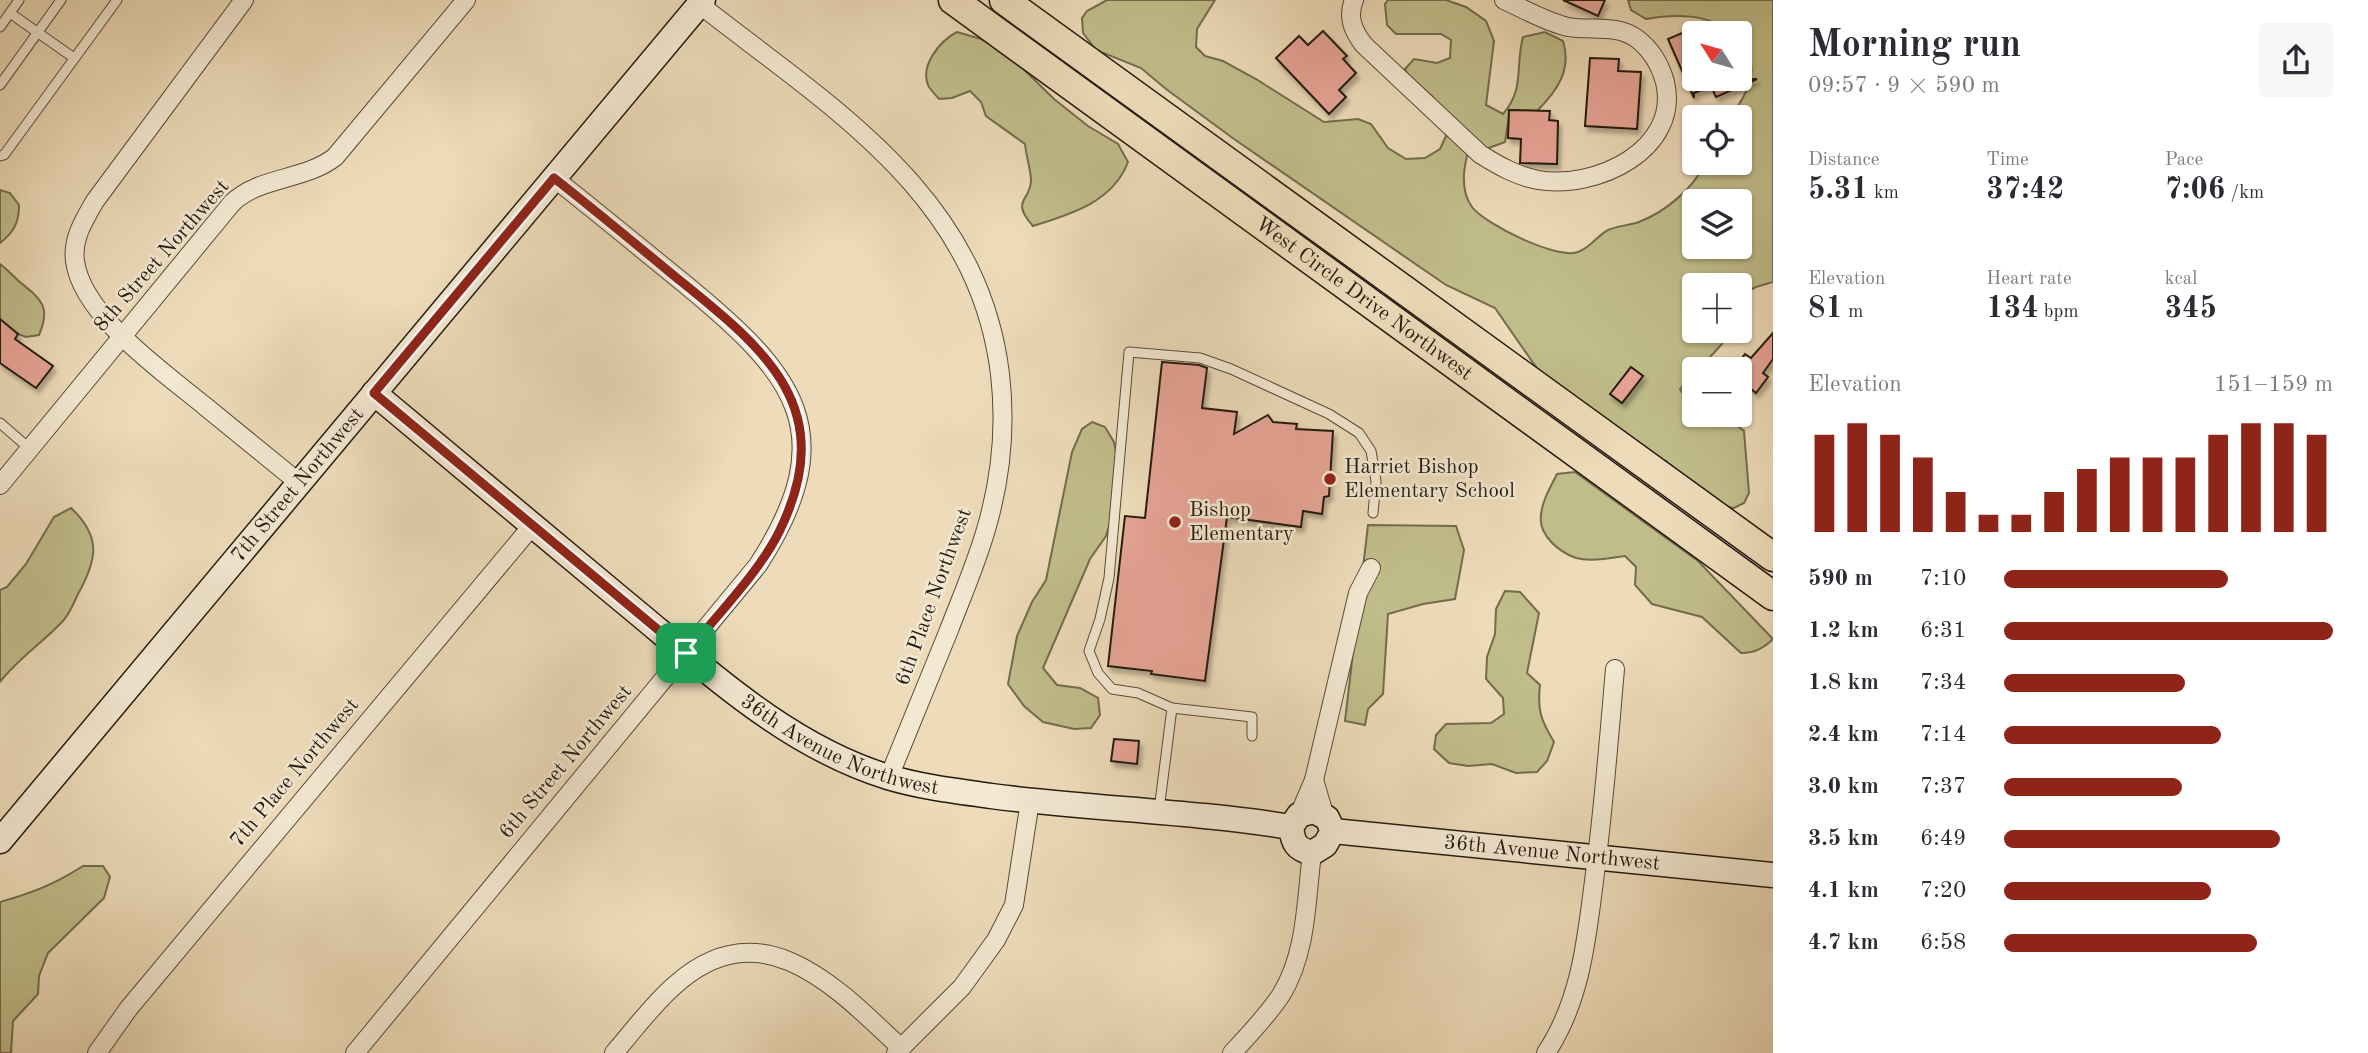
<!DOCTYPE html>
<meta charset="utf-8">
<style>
:root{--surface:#fff;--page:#f7f7f7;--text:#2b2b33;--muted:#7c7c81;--accent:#8f2418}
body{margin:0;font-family:"Old Standard TT",serif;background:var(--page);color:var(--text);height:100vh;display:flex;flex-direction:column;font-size:26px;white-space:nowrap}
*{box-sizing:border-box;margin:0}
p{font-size:23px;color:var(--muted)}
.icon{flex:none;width:38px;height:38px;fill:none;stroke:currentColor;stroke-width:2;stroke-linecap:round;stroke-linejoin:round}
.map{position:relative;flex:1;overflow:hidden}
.panel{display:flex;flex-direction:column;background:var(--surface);width:595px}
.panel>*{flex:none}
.needle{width:46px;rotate:307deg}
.buttons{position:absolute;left:1682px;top:21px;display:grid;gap:14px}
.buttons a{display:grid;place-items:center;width:70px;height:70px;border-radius:7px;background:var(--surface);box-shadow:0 2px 5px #0004;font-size:35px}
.pin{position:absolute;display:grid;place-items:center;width:60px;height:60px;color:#fff;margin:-30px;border-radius:14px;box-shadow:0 4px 10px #0006}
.round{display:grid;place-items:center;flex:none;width:74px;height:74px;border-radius:7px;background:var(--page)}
.summary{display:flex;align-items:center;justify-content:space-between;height:119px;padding:0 35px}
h1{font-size:38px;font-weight:700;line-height:52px}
.figures{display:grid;grid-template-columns:repeat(3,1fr);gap:10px;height:119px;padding:7px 35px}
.figures div{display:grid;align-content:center}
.figures b{font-size:30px;font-weight:700}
.figures small{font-size:19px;font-weight:400}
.figures p{font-size:19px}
.chart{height:196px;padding:14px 35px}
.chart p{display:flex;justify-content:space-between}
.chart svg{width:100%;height:126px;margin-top:7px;stroke:var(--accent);stroke-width:6}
ul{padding:0 35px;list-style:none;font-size:23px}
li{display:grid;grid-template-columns:112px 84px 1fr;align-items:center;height:52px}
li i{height:18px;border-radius:9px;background:var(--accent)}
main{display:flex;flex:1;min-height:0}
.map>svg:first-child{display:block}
.green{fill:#c0bd8a;stroke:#726c4d;stroke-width:2;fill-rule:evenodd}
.building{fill:#e7a496;stroke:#241b10;stroke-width:2;filter:url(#shadow)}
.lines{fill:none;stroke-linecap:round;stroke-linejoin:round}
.lane-casing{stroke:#564b3a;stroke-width:11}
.street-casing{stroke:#564b3a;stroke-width:20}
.secondary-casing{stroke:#241b10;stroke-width:27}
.primary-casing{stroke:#241b10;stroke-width:31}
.lane{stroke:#f3e8d2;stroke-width:9}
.street{stroke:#f3e8d2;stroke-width:18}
.secondary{stroke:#f3e8d2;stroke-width:24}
.primary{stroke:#eddbb9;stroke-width:28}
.route-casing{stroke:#fff;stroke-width:14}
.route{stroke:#8f2418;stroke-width:9}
.poi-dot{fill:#8f2418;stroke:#f3e8d2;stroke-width:2.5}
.labels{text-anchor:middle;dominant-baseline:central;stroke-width:5;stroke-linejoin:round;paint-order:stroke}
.street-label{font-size:21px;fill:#241b10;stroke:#f3e8d2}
.poi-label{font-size:21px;fill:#241b10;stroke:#f3e8d2;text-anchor:start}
</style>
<main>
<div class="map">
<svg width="1773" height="1053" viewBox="0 0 1773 1053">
<defs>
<filter id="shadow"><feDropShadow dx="3" dy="5" stdDeviation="2" flood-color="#0004"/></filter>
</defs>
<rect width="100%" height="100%" fill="#eddbb9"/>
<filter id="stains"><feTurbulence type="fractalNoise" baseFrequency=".00286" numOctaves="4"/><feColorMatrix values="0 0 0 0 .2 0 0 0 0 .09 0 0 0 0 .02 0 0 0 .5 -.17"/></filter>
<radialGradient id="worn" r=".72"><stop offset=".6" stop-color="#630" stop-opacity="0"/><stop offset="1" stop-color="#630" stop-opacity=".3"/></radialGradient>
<g class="green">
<path d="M 1107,0 L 1215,0 L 1197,29 L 1196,47 L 1205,56 L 1223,61 L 1256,79 L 1324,122 L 1358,119 L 1371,124 L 1388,148 L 1406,159 L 1425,158 L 1440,149 L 1446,136 L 1441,108 L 1432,96 L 1409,78 L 1405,69 L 1414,59 L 1437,63 L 1450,58 L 1451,40 L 1441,34 L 1396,34 L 1387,25 L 1385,4 L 1388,0 L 1446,0 L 1466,7 L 1486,21 L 1494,41 L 1486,105 L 1503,114 C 1525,89 1515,66 1523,37 L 1545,32 L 1563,41 C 1572,70 1557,91 1537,111 L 1510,110 L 1505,142 L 1467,156 C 1463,172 1461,192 1472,207 C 1485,224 1557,260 1578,252 C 1590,248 1597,236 1608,230 C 1617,226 1630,225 1639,222 C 1667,211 1692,189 1706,163 L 1740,163 L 1740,117 L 1730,117 C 1740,104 1754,82 1751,65 C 1749,53 1740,45 1740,33 L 1730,33 C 1709,13 1673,14 1646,19 L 1631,10 L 1628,0 L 1773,0 L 1773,282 L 1756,287 L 1740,295 L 1740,285 L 1694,285 L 1694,331 L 1726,331 L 1722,344 L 1699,369 L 1694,369 L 1694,374 L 1680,389 L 1694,411 L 1694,415 L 1711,420 L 1731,421 L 1744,431 L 1749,493 L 1744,503 L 1734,508 L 1723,506 L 1682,476 L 1666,461 L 1646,455 L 1545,380 L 1495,308 L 1446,285 L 1234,139 L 1166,89 L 1141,68 L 1096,50 L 1083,33 L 1082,18 L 1087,11 ZM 1694,201 L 1740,201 L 1740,247 L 1694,247 Z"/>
<path d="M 957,32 L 981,39 L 1005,51 L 1054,99 L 1088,126 L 1118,144 L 1128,162 C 1113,202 1071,214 1033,226 C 1009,199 1032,201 1031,179 C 1030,167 1026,155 1025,144 L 986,116 L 981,102 L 970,91 L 952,98 L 939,99 C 936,95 930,90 928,85 C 920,65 940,41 957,32 Z"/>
<path d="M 0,190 L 10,193 L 19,205 C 19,223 14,232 0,243 Z"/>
<path d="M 0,264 C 8,270 14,277 21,283 C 42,300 51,307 39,335 L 26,337 L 0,327 Z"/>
<path d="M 1092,422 L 1105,427 L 1114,442 L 1121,477 L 1118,498 L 1106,536 L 1090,559 L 1043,668 L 1057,685 L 1080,688 L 1098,698 L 1100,715 L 1091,728 L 1074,729 L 1043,722 L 1024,706 L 1008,684 L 1017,636 L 1032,602 L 1046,580 L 1072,452 L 1082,429 Z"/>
<path d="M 1575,472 L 1698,561 L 1773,639 C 1764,648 1755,653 1741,653 L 1702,617 L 1652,604 L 1635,585 L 1636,567 L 1625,556 C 1610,558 1591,562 1576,558 C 1559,552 1538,535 1541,515 C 1542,501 1551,486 1557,474 Z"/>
<path d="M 71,508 C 102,537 97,560 78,594 C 74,603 69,615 62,622 C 42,643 18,659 0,682 L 0,590 L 7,587 L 26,564 L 54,517 Z"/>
<path d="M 1368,525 L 1456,526 L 1464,550 L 1455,599 L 1423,604 L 1388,614 L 1383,694 L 1368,709 L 1365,725 L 1345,721 Z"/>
<path d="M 1505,591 L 1520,592 L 1539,613 L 1527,673 L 1540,685 C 1537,711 1541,720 1554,742 L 1547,761 L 1537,772 L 1516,773 L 1492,764 L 1468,766 L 1449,763 L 1434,749 L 1436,735 L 1446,724 L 1491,723 L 1504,714 L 1503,698 L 1486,679 L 1487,657 L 1495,634 L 1496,609 Z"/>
<path d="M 83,866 L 103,866 L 110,877 L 104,898 L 48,953 L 39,976 L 38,994 L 13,1021 L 11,1053 L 0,1053 L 0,902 C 32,893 55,884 83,866 Z"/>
</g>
<g class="building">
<path d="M 1563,0 L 1605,0 L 1598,16 Z"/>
<path d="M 1694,28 L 1694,79 L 1757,79 L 1716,97 L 1711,86 L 1694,93 L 1694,98 L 1668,39 Z"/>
<path d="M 1323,31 L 1347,56 L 1343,59 L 1356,73 L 1339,90 L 1346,97 L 1329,114 L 1276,58 L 1299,36 L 1308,45 Z"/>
<path d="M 1590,58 L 1619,59 L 1618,71 L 1641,72 L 1637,129 L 1585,126 Z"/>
<path d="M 1509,110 L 1550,111 L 1549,120 L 1558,121 L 1557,164 L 1520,163 L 1521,139 L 1508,138 Z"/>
<path d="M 0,319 L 18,334 L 15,339 L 53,366 L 36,388 L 0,363 Z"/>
<path d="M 1773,333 L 1773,359 L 1763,373 L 1768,377 L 1756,393 L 1740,380 L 1740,369 L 1734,369 L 1745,354 L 1751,358 Z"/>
<path d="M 1162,362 L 1199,365 L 1207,368 L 1202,408 L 1237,412 L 1234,434 L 1268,415 L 1273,422 L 1297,424 L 1296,429 L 1333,431 L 1329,496 L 1324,497 L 1322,514 L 1303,511 L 1301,527 L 1227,517 L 1205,681 L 1151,674 L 1152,671 L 1108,666 L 1125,516 L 1145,518 Z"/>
<path d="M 1631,367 L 1643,376 L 1622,403 L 1610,394 Z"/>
<path d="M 1114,739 L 1139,741 L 1137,764 L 1111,761 Z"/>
</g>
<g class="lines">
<defs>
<g id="lane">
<path d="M 10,13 L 74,58"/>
<path d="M 0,27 L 19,0"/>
<path d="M 0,85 L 61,0"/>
<path d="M 0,156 L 4,155 L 117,0"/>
<path d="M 0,423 L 30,449"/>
<path d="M 1252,736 L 1252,717 L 1172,708 L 1138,693 L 1112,689 L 1098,673 L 1089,651 L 1100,619 L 1109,578 L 1129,352 L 1200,358 L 1231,369 L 1329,414 L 1359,433 L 1371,451 L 1376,481 L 1373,513"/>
<path d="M 1159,810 L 1172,708"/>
</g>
<g id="street">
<path d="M 244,0 L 95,201 C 84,220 72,239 75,261 C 82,316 165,373 206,407 C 237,432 267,457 298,482"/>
<path d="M 1354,0 C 1347,17 1353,31 1364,45 L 1480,154 C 1499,166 1517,176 1538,180 C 1595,190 1681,150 1665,82 C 1660,64 1651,49 1636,38 C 1616,24 1591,31 1568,27 C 1546,22 1524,9 1504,0"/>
<path d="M 699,4 C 830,107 978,194 1000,374 C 1006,425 1001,477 987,526 C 977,562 962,596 949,630 C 929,679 909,728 889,777"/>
<path d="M 0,485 L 232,203 C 260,176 304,181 335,157 L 466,0"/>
<path d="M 1314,780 L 1358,593 L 1371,568"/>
<path d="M 1299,815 L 1314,780 L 1325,817"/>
<path d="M 97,1053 L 129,1008 L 532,526"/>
<path d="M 355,1053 L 758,565 C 844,432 794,374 686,285 C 642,249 598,213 554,178"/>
<path d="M 614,1053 C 634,1030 652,1005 675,985 C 762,907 836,987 901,1048"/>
<path d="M 896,1053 L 962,987 L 996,940 L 1014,905 L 1030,801"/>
<path d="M 1232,1053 C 1249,1035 1267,1016 1281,995 C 1307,953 1306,900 1312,853"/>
<path d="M 1546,1053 C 1582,999 1587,935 1595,873 C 1604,805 1609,737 1615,669"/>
</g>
<g id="secondary">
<path id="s1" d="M 374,393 C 456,462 539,531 622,600 C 704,667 784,745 888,777 C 921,787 956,791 991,796 C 1091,809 1191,811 1291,827"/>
<path d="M 1314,811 L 1327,818 L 1333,831 L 1325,845 L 1312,853 C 1296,849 1293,843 1291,827 L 1299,815 Z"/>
<path id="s2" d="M 1333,831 L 1773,875"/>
<path id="s3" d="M 0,841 L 703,0"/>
</g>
<g id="primary">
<path id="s4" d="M 953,0 L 1773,596"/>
<path d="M 1004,0 L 1773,557"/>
</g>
</defs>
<use href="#lane" class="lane-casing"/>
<use href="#street" class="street-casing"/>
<use href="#secondary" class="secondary-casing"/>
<use href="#primary" class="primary-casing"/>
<use href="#lane" class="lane"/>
<use href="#street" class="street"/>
<use href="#secondary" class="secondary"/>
<use href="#primary" class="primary"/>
</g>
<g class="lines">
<defs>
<path id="route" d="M 554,178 C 596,211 637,245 678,279 C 766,350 839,408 780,530 C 761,570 715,618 686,653 L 374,393 Z"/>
</defs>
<use href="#route" class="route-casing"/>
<use href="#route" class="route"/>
</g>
<g class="poi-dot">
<circle cx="1330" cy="479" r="7"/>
<circle cx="1175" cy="522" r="7"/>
</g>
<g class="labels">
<g class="street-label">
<text transform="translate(162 256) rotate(-49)">8th Street Northwest</text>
<text stroke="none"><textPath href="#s4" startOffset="508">West Circle Drive Northwest</textPath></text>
<text stroke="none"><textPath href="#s3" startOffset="464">7th Street Northwest</textPath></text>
<text transform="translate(934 597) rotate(-70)">6th Place Northwest</text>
<text stroke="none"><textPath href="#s1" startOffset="588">36th Avenue Northwest</textPath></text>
<text transform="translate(566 762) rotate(-50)">6th Street Northwest</text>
<text transform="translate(295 773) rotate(-50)">7th Place Northwest</text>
<text stroke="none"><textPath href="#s2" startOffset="220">36th Avenue Northwest</textPath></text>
</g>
<g class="poi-label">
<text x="1344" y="467">Harriet Bishop<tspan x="1344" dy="24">Elementary School</tspan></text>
<text x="1189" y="510">Bishop<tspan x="1189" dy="24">Elementary</tspan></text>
</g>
</g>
<rect width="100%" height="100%" filter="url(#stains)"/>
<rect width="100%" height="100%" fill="url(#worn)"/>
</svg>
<div class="buttons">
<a><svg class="needle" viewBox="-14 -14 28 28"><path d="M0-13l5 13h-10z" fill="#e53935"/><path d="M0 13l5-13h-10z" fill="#7c7c81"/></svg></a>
<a><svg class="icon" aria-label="locate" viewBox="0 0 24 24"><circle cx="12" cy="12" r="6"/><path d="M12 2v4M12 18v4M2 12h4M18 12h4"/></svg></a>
<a><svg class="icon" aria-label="layers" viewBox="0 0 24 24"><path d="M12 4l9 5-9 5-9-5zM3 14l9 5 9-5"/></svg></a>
<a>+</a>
<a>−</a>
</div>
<div class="pin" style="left:686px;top:653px;background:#1e9e55"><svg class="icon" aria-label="arrive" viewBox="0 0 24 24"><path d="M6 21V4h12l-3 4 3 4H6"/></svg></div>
</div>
<section class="panel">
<div class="summary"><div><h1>Morning run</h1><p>09:57 · 9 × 590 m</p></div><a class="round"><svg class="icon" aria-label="share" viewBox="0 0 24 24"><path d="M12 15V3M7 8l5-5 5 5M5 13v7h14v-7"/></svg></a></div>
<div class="figures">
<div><p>Distance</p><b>5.31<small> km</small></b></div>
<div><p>Time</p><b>37:42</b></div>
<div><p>Pace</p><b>7:06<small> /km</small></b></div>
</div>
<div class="figures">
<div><p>Elevation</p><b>81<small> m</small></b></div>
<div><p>Heart rate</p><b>134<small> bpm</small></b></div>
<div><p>kcal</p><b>345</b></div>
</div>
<div class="chart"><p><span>Elevation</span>151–159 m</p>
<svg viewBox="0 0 160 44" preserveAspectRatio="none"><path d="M5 44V10M15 44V6M25 44V10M35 44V18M45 44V30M55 44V38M65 44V38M75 44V30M85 44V22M95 44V18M105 44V18M115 44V18M125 44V10M135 44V6M145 44V6M155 44V10"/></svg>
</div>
<ul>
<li><b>590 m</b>7:10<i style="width:68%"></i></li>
<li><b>1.2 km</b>6:31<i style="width:100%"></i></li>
<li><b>1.8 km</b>7:34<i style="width:55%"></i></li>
<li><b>2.4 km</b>7:14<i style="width:66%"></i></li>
<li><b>3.0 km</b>7:37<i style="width:54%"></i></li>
<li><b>3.5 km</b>6:49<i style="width:84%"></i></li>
<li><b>4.1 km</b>7:20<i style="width:63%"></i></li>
<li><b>4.7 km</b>6:58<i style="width:77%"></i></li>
</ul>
</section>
</main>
